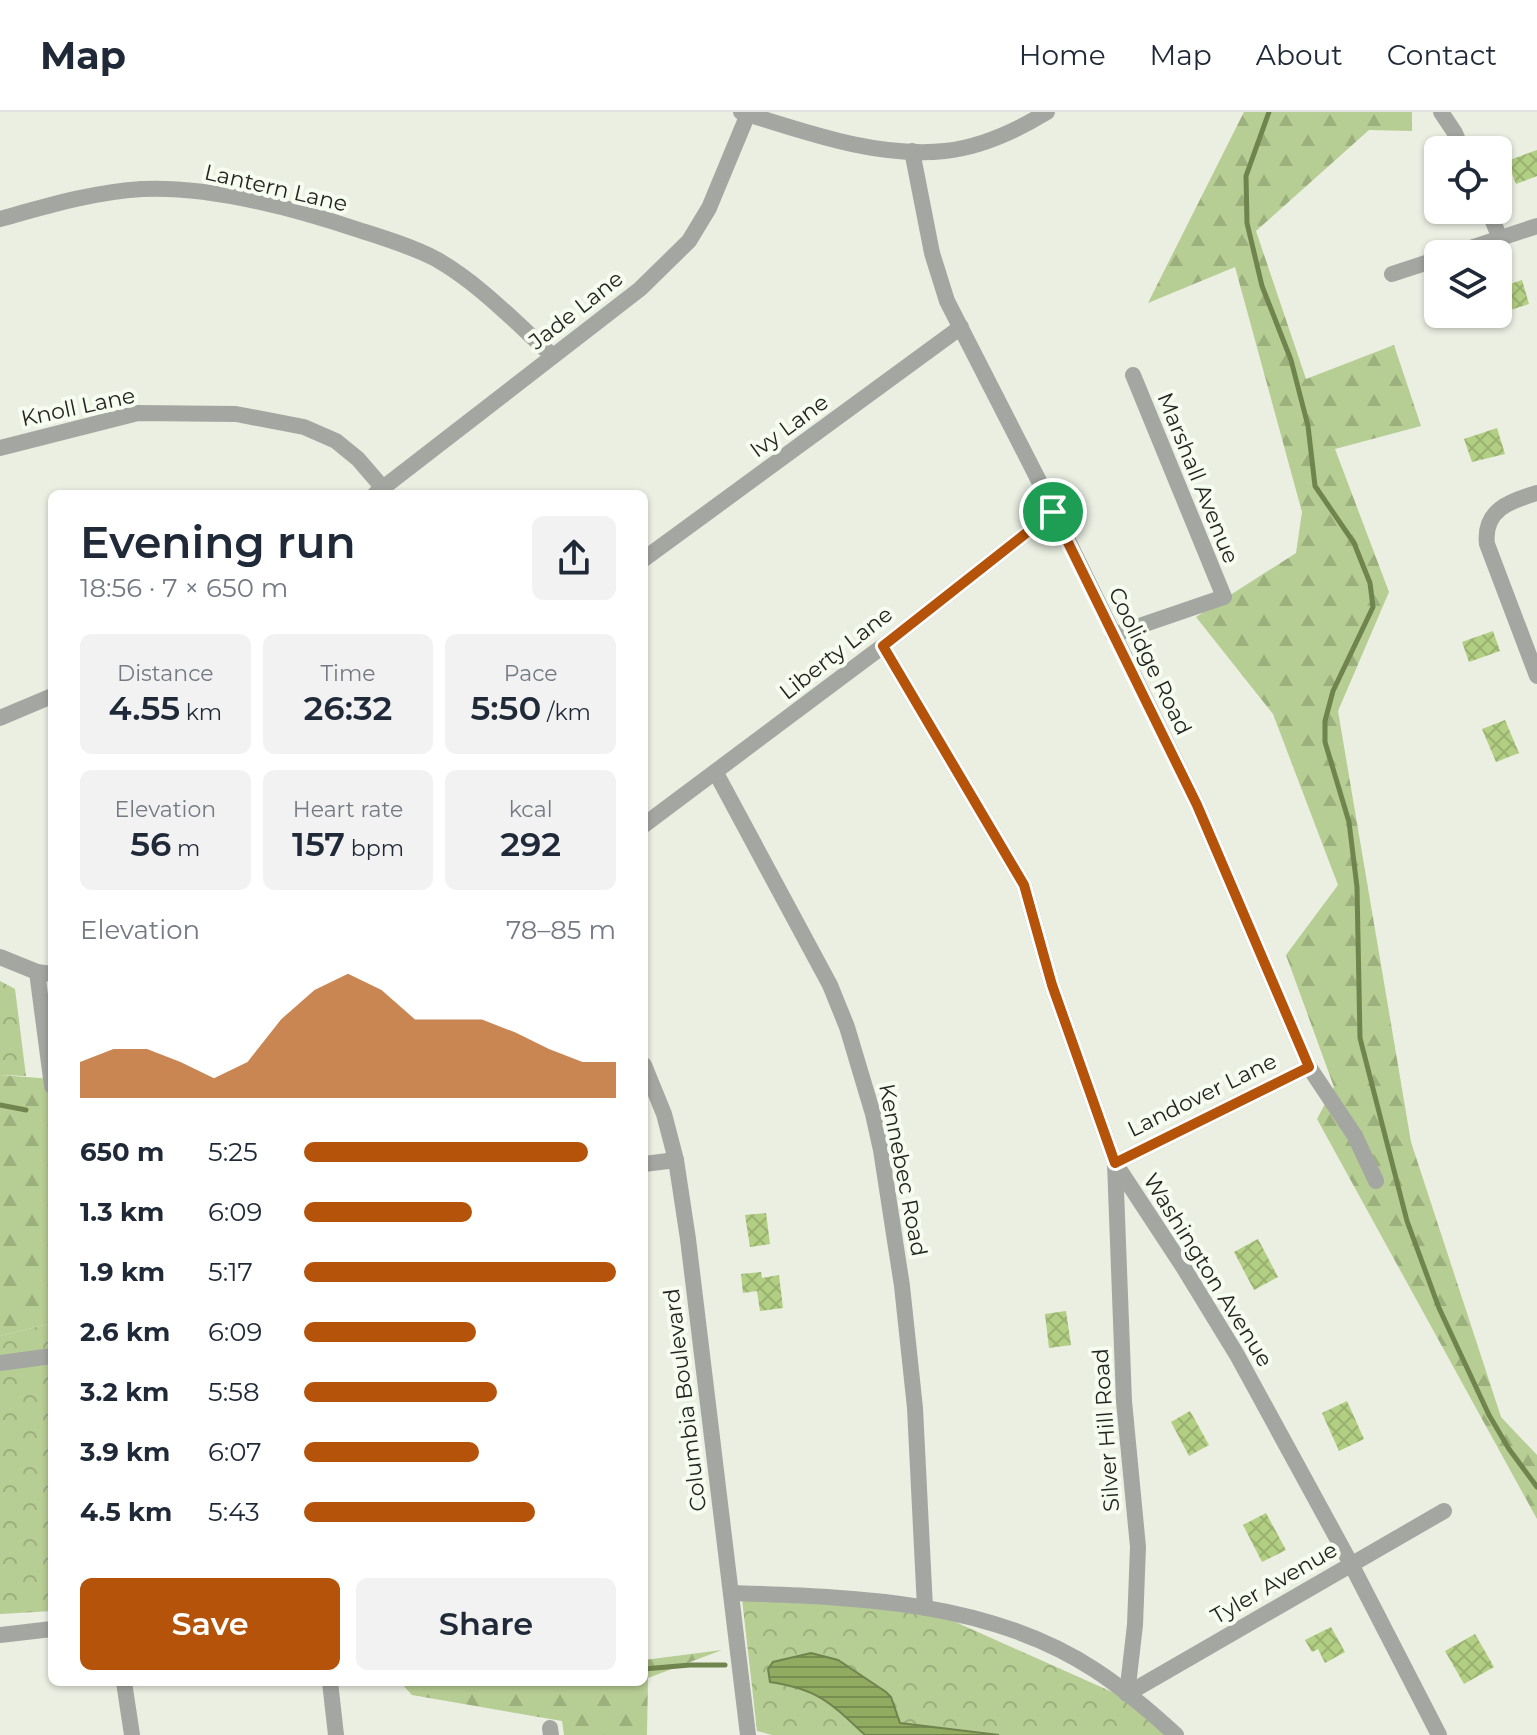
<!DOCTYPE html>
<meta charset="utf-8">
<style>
:root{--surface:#fff;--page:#f2f2f3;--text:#1f2937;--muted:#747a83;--line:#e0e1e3;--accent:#b45309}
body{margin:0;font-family:Montserrat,sans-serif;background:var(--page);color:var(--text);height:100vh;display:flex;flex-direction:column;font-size:30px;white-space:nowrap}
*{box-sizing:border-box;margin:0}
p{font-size:26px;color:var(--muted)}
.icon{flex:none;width:44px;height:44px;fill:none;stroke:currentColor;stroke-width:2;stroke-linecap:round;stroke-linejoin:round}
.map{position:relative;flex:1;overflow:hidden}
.panel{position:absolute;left:48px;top:378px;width:600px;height:1196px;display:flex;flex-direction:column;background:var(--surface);border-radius:12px;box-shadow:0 2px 6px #0004}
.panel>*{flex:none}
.buttons{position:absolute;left:1424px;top:24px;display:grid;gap:16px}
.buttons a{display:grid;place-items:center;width:88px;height:88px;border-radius:12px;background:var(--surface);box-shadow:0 2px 6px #0004;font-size:40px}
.pin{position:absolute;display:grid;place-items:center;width:68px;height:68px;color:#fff;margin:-34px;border:4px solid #fff;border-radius:50%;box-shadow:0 2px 8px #0007}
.round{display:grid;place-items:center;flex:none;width:84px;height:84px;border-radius:12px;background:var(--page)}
.summary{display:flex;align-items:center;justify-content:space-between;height:136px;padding:0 32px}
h1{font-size:44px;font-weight:600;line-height:60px}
.stats{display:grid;grid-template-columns:repeat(3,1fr);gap:12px;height:136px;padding:8px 32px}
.stats div{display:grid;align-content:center;border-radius:12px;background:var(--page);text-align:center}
.stats b{font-size:34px;font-weight:600}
.stats small{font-size:22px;font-weight:400}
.stats p{font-size:22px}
.chart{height:224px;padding:16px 32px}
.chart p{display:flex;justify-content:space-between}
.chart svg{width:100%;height:144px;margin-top:8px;fill:var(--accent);opacity:.7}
.button{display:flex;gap:16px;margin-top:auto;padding:16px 32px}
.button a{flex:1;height:92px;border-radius:12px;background:var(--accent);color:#fff;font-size:32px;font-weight:600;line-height:92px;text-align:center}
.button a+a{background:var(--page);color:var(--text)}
ul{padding:0 32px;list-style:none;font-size:26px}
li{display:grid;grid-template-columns:128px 96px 1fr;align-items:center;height:60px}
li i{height:20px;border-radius:10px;background:var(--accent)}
header{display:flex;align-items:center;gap:48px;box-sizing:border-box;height:112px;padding:0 40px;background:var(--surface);border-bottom:2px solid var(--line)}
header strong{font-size:38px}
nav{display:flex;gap:44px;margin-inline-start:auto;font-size:28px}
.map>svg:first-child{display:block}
.forest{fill:url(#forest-firs)}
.park{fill:url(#park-crowns)}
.water{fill:url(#water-rules);stroke:#70844e;stroke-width:2}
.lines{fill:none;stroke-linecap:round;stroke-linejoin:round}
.stream{stroke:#70844e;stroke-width:5}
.building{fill:url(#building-cross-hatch)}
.minor{stroke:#a4a7a1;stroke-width:16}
.route-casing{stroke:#fff;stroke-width:16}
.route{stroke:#b45309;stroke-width:10}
.labels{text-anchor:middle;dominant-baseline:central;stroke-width:8;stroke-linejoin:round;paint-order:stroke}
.street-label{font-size:22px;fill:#232520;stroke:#f7fcf0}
</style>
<header>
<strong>Map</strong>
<nav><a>Home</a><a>Map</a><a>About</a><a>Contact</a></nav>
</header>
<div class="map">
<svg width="1537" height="1623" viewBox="0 0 1537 1623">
<defs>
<pattern id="forest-firs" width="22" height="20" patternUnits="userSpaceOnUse" patternTransform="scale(2)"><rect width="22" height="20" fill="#b6cd93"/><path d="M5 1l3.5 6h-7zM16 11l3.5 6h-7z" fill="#9cb07e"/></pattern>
<pattern id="park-crowns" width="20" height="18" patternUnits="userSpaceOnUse" patternTransform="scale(2)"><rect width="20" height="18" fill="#b6cd93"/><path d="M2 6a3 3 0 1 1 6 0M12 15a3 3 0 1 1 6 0" fill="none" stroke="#9cb07e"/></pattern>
<pattern id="water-rules" width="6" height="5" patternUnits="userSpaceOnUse" patternTransform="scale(2)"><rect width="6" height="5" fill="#91ac61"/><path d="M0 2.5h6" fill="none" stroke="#768c50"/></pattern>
<pattern id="building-cross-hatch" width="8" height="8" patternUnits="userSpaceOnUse" patternTransform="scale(2)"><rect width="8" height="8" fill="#b2ce82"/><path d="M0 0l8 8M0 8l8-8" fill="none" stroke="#99b170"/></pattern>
</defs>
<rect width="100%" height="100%" fill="#eaefe2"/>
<g class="forest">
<path d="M 1244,0 L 1412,0 L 1412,19 L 1369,18 L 1256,119 L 1306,267 L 1394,233 L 1421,314 L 1335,337 L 1389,480 L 1338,599 L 1411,1030 L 1501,1305 L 1537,1343 L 1537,1407 L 1317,1007 L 1334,975 L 1286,843 L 1338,773 L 1273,602 L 1196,505 L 1296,441 L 1302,400 L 1235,155 L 1148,191 Z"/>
<path d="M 0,963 L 52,967 L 52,1211 L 0,1224 Z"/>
<path d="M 722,1538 L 648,1566 L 647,1623 L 564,1623 L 562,1609 L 412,1583 L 400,1570 L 644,1570 L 644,1548 Z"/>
</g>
<g class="park">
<path d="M 0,869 L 15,877 L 26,964 L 0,963 Z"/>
<path d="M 52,1211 L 52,1499 L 0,1502 L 0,1224 Z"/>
<path d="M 741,1478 L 922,1495 L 1139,1592 L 1169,1623 L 772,1623 L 757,1619 Z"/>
</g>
<path class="water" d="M 811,1541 L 838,1548 L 886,1580 L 891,1585 L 900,1611 L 999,1623 L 865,1623 C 831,1591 818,1577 770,1570 L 768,1557 L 773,1550 Z"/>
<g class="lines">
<g class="stream">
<path d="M 1269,0 L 1246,64 L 1247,111 L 1262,174 L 1291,248 L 1308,314 L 1315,374 L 1354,431 L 1370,471 L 1373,495 L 1333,579 L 1325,609 L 1325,630 L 1349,710 L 1357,775 L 1360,926 L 1407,1109 L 1439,1196 L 1489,1303 L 1509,1337 L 1537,1375"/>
<path d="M 0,993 L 26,998"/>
<path d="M 644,1557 L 690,1553 L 725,1553"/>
</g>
</g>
<g class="building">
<path d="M 1537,38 L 1537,64 L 1516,72 L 1507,49 Z"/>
<path d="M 1522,168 L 1529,192 L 1501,201 L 1498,176 Z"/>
<path d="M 1497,316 L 1505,342 L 1472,350 L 1464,327 Z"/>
<path d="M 1493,519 L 1500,539 L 1469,550 L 1462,530 Z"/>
<path d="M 1505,608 L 1519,641 L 1496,650 L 1482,617 Z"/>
<path d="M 766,1101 L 770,1132 L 750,1135 L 745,1103 Z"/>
<path d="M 1258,1127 L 1278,1165 L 1254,1178 L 1234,1140 Z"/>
<path d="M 761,1160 L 762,1166 L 779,1163 L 783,1196 L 760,1199 L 757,1179 L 743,1181 L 741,1162 Z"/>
<path d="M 1066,1199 L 1071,1233 L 1049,1236 L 1045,1202 Z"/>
<path d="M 1347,1289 L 1364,1327 L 1339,1339 L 1322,1301 Z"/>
<path d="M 1190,1299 L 1209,1333 L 1189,1344 L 1171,1310 Z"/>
<path d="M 1266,1401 L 1286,1438 L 1262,1450 L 1243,1413 Z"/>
<path d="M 1331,1515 L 1345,1540 L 1325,1551 L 1318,1537 L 1312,1540 L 1305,1528 Z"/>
<path d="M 1475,1522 L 1494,1555 L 1464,1572 L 1445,1539 Z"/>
</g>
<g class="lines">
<g class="minor">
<path d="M 741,0 C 806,20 876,46 945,39 C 981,35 1016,19 1047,0"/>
<path d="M 1441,0 L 1455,21 L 1462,38"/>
<path d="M 912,39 L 932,141 L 947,189 L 1040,371 L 1197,693 L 1309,955 L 1355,1024 L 1376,1069"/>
<path d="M 1488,98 L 1500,126"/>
<path d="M 0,107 C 47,94 93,80 142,77 C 212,74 297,97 362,119 C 387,127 413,135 436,147 C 480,172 516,211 553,244"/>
<path d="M 1452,142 L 1537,114"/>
<path d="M 1392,162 L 1438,147"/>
<path d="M 0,336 L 138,301 L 236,302 L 304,315 L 336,329 L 358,347 L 383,376"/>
<path d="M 1537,381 C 1510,389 1483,398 1487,432 L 1537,564"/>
<path d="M 375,382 L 640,177 L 689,129 L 709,96 L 748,2"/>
<path d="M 644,447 L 961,215"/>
<path d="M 1113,523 L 1224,485 L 1133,263"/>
<path d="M 883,534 L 1024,773 L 1052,873 L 1115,1051 L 1182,1153 L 1237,1243 L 1351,1452 L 1439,1623"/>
<path d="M 0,606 L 52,584"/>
<path d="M 716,661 L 830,873 L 847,915 L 873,1002 L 881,1038 L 902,1174 L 915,1296 L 925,1496"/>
<path d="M 644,713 L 883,534 L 1053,400"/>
<path d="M 0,845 L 37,860 L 52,862"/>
<path d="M 37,860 L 52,974"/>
<path d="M 644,953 L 664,1002 L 676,1048 L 688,1127 L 748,1623"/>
<path d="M 644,1052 L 676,1048"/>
<path d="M 0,1251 L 52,1244"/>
<path d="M 731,1481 C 855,1485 988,1488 1095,1558 C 1124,1577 1151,1600 1176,1623"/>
<path d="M 0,1523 L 52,1517"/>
<path d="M 124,1570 L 132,1623"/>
<path d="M 330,1570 L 336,1623"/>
<path d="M 1127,1582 L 1135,1513 L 1138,1435 L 1124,1289 L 1115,1051 L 1309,955"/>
<path d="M 1127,1582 L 1444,1399"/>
<path d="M 550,1616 L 551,1623"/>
</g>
</g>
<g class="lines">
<defs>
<path id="route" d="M 1053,400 L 1197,693 L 1309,955 L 1115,1051 L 1052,873 L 1024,773 L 883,534 Z"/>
</defs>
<use href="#route" class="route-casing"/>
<use href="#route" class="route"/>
</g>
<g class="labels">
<g class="street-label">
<text transform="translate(276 76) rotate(13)">Lantern Lane</text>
<text transform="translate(576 198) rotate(-38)">Jade Lane</text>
<text transform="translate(78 295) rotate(-12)">Knoll Lane</text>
<text transform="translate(789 314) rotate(-36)">Ivy Lane</text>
<text transform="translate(1198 366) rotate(68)">Marshall Avenue</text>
<text transform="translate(836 541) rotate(-38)">Liberty Lane</text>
<text transform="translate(1150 549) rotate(64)">Coolidge Road</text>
<text transform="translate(1202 983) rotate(-26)">Landover Lane</text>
<text transform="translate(903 1058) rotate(79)">Kennebec Road</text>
<text transform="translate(1208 1158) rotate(58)">Washington Avenue</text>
<text transform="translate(685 1288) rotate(-97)">Columbia Boulevard</text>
<text transform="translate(1106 1318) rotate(-94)">Silver Hill Road</text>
<text transform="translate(1274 1471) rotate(-30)">Tyler Avenue</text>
</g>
</g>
</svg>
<div class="buttons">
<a><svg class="icon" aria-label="locate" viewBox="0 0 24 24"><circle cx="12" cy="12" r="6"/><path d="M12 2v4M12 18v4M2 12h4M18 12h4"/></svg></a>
<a><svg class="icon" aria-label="layers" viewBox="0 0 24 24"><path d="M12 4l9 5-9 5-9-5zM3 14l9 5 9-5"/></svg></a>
</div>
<div class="pin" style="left:1053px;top:400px;background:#1e9e55"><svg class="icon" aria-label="arrive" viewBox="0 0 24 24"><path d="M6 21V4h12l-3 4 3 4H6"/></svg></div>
<section class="panel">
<div class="summary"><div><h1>Evening run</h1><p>18:56 · 7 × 650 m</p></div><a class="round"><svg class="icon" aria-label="share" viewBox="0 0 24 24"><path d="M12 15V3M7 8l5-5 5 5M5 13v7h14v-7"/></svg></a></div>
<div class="stats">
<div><p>Distance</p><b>4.55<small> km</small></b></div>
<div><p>Time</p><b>26:32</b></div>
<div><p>Pace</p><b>5:50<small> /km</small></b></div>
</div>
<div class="stats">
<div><p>Elevation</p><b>56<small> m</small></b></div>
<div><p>Heart rate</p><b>157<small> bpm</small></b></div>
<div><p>kcal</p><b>292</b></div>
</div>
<div class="chart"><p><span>Elevation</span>78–85 m</p>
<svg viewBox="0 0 160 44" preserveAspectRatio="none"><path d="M0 44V33L10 29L20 29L30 33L40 38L50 33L60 20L70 11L80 6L90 11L100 20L110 20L120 20L130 24L140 29L150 33L160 33V44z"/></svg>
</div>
<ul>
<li><b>650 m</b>5:25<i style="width:91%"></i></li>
<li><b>1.3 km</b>6:09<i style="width:54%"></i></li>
<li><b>1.9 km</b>5:17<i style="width:100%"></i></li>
<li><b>2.6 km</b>6:09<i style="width:55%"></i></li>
<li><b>3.2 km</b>5:58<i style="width:62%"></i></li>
<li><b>3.9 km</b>6:07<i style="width:56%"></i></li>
<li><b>4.5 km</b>5:43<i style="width:74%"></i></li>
</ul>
<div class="button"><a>Save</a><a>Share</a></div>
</section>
</div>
